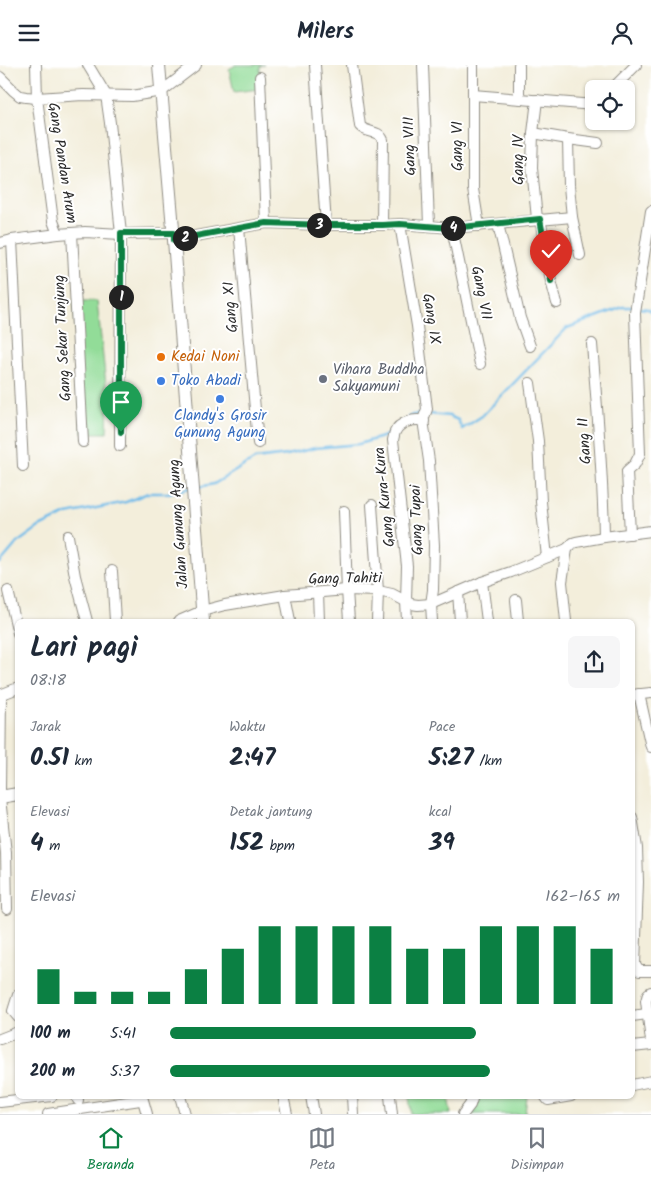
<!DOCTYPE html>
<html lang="id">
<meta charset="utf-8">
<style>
:root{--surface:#fff;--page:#f6f6f7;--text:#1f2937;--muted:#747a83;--line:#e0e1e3;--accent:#0b8043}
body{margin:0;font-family:Kalam,sans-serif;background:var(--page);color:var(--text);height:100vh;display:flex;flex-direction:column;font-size:19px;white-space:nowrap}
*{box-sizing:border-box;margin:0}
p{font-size:16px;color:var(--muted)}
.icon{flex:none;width:28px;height:28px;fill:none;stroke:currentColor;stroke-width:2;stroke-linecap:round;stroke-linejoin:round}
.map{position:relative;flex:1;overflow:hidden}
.panel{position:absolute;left:15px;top:554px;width:620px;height:480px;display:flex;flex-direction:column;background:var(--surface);border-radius:8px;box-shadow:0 1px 4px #0004}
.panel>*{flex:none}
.buttons{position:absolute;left:585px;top:15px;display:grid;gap:10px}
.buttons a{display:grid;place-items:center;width:50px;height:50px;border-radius:8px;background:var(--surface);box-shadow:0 1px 4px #0004;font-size:25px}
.pin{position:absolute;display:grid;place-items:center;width:42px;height:42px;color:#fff;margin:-51px -21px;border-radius:50% 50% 50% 0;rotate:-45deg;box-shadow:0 0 5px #0007}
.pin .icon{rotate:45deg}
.km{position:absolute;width:25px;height:25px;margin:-12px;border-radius:50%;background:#222;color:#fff;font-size:14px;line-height:25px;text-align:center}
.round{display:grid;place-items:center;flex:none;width:52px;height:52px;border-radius:8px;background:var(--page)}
.summary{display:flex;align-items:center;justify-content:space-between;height:85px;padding:0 15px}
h1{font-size:28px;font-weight:600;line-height:38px}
.stats{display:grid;grid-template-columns:repeat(3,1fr);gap:8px;height:85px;padding:5px 15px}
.stats div{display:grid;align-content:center}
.stats b{font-size:25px;font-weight:600}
.stats small{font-size:14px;font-weight:400}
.stats p{font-size:14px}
.chart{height:140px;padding:10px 15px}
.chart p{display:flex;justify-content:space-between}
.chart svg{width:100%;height:90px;margin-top:5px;stroke:var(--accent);stroke-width:6}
ul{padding:0 15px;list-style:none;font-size:16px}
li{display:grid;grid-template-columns:80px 60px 1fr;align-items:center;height:38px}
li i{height:12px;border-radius:6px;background:var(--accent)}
header{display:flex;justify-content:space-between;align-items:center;height:65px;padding:0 15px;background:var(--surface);font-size:22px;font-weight:600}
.dock{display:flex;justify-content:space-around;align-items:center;height:70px;border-top:1px solid var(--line);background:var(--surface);font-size:14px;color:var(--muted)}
.dock a{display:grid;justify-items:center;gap:2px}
.dock .active{color:var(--accent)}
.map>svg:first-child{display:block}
.green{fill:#92dc98;stroke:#5e8462}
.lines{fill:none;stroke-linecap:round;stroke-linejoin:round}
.stream{stroke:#6fbce9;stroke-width:2.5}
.minor-casing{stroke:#8f8c83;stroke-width:12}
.major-casing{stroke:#8f8c83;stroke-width:14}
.minor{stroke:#fff;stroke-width:10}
.major{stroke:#fff;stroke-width:12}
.route-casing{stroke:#fff;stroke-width:10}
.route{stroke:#0b8043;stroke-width:6}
.food-dot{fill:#e8710a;stroke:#fff;stroke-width:2}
.worship-dot{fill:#6b7280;stroke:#fff;stroke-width:2}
.shop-dot{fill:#3f7fe0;stroke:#fff;stroke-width:2}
.labels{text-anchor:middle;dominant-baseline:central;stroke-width:4;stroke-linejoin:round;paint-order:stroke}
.street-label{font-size:15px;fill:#2b2b2b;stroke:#fff}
.food-label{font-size:15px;fill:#c56008;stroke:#fff;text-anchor:start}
.worship-label{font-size:15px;fill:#5b616d;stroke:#fff;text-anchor:start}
.shop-label{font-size:15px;fill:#366cbe;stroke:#fff;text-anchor:start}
</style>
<header><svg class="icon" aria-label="menu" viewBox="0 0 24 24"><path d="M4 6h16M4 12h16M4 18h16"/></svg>Milers<svg class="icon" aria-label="person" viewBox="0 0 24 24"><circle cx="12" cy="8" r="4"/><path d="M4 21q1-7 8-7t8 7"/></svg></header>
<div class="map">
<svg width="651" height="1049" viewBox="0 0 651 1049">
<rect width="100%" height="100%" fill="#fff"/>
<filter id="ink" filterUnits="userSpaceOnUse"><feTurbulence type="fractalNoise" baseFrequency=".02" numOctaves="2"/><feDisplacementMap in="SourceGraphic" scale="10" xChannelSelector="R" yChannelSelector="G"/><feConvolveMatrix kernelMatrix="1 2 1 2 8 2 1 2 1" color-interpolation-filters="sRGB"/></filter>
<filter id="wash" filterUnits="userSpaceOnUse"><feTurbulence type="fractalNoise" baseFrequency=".0096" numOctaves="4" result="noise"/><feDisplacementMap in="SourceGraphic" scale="20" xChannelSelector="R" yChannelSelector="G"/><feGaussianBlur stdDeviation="1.12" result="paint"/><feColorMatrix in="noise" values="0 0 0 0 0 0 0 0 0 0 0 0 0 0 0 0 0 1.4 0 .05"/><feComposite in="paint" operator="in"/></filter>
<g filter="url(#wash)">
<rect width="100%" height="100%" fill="#f3eedb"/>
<g class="green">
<path d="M 236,0 L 265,0 L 260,1 L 260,24 L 234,27 L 229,4 Z"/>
<path d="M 74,236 L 97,236 L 108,338 L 107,368 L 82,368 Z"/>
<path d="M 409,1031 L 448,1031 L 451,1049 L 411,1049 Z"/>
<path d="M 471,1031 L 527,1031 L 525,1049 L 473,1049 Z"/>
</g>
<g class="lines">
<g class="stream">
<path d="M 639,243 L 648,244 L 651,246"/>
<path d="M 429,349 L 449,351 L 458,355 L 462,364 L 482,351 L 567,263 L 623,242 L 633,242"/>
<path d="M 409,352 L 412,350 L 423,349"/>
<path d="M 198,422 L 214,419 L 255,394 L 287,390 L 315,383 L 359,379 L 385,371 L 391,367"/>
<path d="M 0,498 L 17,478 L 39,462 L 67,449 L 126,437 L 148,428 L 168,428 L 190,423"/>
</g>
</g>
</g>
<g filter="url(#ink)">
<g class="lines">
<defs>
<g id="minor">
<path d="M 36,0 L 37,33 L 53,156 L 58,169"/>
<path d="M 88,0 L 106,30 L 110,58 L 121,169 L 120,381"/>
<path d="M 315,0 L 326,160"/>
<path d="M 352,0 L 360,61 C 367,69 378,64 383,75 L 382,160"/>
<path d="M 423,0 L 429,160"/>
<path d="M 473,0 L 473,124 L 479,161"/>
<path d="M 519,0 L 519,33"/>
<path d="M 0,12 L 14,26 L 20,31 L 26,32 L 37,33 L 83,30 L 132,31 L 162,26 L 196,0"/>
<path d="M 260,12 L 266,158"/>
<path d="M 612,24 L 636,0"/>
<path d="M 473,30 L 594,40"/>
<path d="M 533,68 L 568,74 L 598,78"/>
<path d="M 568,74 L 569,121 L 572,152 L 580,190"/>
<path d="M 537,154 L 532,103 L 533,68 L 537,35"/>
<path d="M 540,154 L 551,216 L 557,238"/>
<path d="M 400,159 L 417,261 L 427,344 L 423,355 L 429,396 L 434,480 L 433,525 L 431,539 L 432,556"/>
<path d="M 498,159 L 520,253 L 530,281"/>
<path d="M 239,163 L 258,378"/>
<path d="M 452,163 L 480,299"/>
<path d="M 72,168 L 83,377"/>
<path d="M 12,175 L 23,401"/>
<path d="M 174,175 L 266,158 L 326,160 L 382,160 L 400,159 L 452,163 L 572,152"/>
<path d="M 0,178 L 12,175 L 58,169 L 85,167 L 121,169 L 174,168"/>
<path d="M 592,279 C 597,343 603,407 604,472"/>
<path d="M 530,318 L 538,376 L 541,437 L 547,492"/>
<path d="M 372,440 L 378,526 L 377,556"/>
<path d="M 344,446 L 347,525 L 349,556"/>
<path d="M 630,469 L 627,406 L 635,399 L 640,389 L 635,248 L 651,146"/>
<path d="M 68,471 L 75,511 L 87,556"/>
<path d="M 112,506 L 115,556"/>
<path d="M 482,517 L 487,556"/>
<path d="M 8,526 L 18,568"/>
<path d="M 458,527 L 460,556"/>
<path d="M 318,528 L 319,556"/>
<path d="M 285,530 L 290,556"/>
<path d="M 516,535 L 518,556"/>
<path d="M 179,556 L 202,546 L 225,540 L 285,530 L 347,525 L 378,526 L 392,529 L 411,539 L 418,540 L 431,539 L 482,517 L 511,507 L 567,484"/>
<path d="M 407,556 L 406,536 L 407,501 L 393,375 C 394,372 394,369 395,367 C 399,357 415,353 424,356"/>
<path d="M 566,556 L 562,517 L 567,484 L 573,478 L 576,477 L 604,472 L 651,466"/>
<path d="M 639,629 L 651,682"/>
<path d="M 0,630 L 18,623"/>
<path d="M 632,630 L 651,628"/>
<path d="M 0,728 L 1,630"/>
<path d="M 0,733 L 6,788 L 7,844"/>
<path d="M 632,752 L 637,783 L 638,817 L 635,900 L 639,906 L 651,906"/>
<path d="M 651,927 L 648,929 L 646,936 L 651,976"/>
<path d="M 18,930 L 13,946 L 18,952"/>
<path d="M 632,951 L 647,949"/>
<path d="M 0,974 L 18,967"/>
<path d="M 632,982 L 651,980"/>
<path d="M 632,1020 L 651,1016"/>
<path d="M 76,1031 L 78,1035"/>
<path d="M 180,1031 L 185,1049"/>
<path d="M 283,1031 L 287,1049"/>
<path d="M 311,1031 L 314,1049"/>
<path d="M 352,1031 L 353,1049"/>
<path d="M 390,1031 L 392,1049"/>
<path d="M 545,1031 L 548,1035 L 571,1031"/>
<path d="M 0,1037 L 52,1031"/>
<path d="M 48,1049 L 140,1035 L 143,1035 L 147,1049"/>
<path d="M 463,1049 L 470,1040 L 473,1031"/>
</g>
<g id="major">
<path d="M 159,0 L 174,175 L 203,556"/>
<path d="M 0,732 L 18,729"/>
</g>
</defs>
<use href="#minor" class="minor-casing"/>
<use href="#major" class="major-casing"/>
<use href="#minor" class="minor"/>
<use href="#major" class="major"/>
</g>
</g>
<g class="lines" filter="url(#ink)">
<defs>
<path id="route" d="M 121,367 L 121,168 L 174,168 L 174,175 L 266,158 L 326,160 L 382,160 L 400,159 L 452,163 L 540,154 L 551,216"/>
</defs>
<use href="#route" class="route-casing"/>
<use href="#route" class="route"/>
</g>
<circle class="food-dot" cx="161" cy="292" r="5"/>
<circle class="worship-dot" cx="323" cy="314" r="5"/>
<g class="shop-dot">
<circle cx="161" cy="316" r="5"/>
<circle cx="220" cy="334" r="5"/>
</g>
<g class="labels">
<g class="street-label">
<text transform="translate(410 81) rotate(-92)">Gang VIII</text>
<text transform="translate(458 81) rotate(-90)">Gang VI</text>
<text transform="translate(519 95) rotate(-90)">Gang IV</text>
<text transform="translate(62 98) rotate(81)">Gang Pandan Arum</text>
<text transform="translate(481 228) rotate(79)">Gang VII</text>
<text transform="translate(231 242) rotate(-95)">Gang XI</text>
<text transform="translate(431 254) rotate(81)">Gang IX</text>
<text transform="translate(63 273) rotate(-93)">Gang Sekar Tunjung</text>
<text transform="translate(585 376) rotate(-94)">Gang II</text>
<text transform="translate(385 432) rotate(-96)">Gang Kura-Kura</text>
<text transform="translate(417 455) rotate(-92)">Gang Tupai</text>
<text transform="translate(179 459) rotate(-94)">Jalan Gunung Agung</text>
<text transform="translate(345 514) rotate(-1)">Gang Tahiti</text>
</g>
<g class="food-label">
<text x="171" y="292">Kedai Noni</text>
</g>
<g class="worship-label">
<text x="333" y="305">Vihara Buddha<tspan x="333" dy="17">Sakyamuni</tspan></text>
</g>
<g class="shop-label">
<text x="171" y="316">Toko Abadi</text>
<text x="220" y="351" text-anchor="middle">Clandy's Grosir<tspan x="220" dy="17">Gunung Agung</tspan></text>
</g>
</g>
</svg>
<div class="buttons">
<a><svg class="icon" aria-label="locate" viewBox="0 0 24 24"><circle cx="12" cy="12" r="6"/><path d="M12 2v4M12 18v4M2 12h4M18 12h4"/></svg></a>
</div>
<div class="pin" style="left:121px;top:367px;background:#1e9e55"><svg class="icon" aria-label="arrive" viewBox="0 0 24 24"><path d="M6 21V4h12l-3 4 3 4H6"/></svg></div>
<div class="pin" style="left:551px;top:216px;background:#d93025"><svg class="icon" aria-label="check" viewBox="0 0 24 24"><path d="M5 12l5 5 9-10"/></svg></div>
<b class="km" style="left:121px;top:232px">1</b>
<b class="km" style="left:185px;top:173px">2</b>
<b class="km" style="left:319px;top:160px">3</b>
<b class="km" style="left:453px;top:163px">4</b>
<section class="panel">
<div class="summary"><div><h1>Lari pagi</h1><p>08:18</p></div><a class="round"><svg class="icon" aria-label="share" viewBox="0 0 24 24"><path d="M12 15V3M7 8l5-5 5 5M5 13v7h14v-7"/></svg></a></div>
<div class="stats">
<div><p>Jarak</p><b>0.51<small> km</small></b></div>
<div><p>Waktu</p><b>2:47</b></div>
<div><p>Pace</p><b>5:27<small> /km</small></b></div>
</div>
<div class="stats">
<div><p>Elevasi</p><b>4<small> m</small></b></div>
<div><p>Detak jantung</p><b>152<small> bpm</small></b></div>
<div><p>kcal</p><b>39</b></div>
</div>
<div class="chart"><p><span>Elevasi</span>162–165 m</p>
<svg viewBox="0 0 160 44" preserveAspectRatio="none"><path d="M5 44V27M15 44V38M25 44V38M35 44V38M45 44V27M55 44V17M65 44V6M75 44V6M85 44V6M95 44V6M105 44V17M115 44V17M125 44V6M135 44V6M145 44V6M155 44V17"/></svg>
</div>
<ul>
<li><b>100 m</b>5:41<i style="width:68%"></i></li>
<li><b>200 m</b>5:37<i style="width:71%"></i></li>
</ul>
</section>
</div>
<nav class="dock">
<a class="active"><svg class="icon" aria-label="home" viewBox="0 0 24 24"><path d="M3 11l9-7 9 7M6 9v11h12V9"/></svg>Beranda</a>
<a><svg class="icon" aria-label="map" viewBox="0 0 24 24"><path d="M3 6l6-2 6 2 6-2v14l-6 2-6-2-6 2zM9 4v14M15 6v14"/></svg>Peta</a>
<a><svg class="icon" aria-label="saved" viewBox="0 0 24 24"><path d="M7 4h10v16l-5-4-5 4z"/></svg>Disimpan</a>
</nav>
